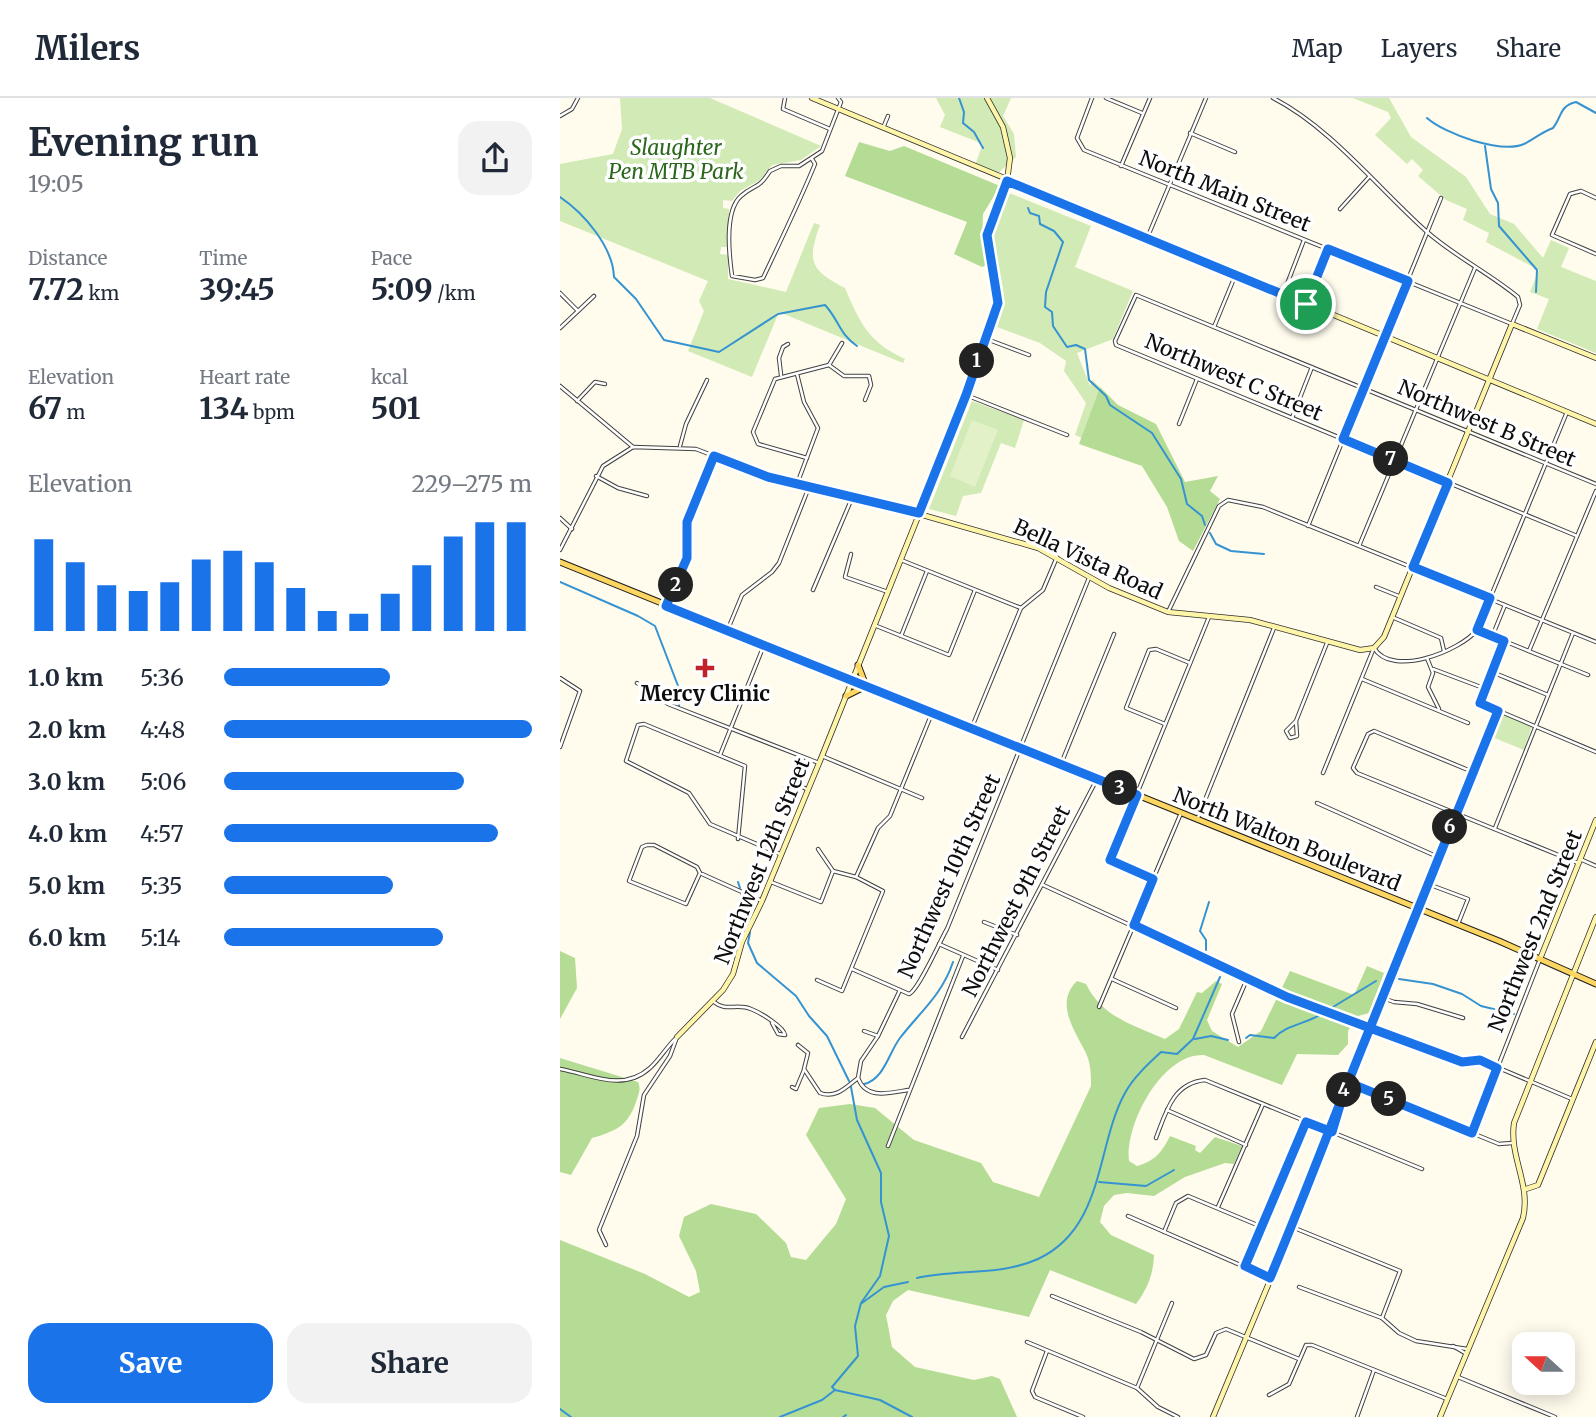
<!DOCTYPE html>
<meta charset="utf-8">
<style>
:root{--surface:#fff;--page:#f2f2f3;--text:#1f2937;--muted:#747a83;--line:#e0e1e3;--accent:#1a73e8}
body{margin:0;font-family:Merriweather,serif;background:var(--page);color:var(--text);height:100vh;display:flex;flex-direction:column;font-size:26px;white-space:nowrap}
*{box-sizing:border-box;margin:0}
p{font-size:23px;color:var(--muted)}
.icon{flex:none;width:38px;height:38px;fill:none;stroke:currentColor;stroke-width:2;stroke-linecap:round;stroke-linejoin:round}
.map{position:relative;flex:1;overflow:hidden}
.panel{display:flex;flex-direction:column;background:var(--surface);width:560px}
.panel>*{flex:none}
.needle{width:46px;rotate:291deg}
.fabs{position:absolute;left:952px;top:1234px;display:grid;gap:14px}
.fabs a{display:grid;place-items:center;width:63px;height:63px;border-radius:14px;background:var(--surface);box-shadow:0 4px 18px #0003;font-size:35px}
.pin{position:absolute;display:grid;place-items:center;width:60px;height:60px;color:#fff;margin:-30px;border:4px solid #fff;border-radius:50%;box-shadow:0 2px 7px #0007}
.km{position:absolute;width:35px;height:35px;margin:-18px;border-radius:50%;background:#222;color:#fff;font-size:19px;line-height:35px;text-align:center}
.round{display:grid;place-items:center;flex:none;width:74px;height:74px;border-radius:21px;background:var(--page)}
.head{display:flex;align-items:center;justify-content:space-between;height:119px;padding:0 28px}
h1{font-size:38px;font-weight:700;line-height:52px}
.figures{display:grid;grid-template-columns:repeat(3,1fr);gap:10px;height:119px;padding:7px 28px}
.figures div{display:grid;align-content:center}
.figures b{font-size:30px;font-weight:700}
.figures small{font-size:19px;font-weight:400}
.figures p{font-size:19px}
.chart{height:196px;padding:14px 28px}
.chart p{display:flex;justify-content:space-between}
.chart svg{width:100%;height:126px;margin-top:7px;stroke:var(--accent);stroke-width:6}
.cta{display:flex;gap:14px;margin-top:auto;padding:14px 28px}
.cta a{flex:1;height:80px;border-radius:21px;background:var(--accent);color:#fff;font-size:28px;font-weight:700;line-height:80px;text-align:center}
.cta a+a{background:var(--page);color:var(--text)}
ul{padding:0 28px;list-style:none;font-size:23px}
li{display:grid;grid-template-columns:112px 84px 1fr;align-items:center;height:52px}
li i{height:18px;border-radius:9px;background:var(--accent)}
header{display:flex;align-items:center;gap:42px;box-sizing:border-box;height:98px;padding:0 35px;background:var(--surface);border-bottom:2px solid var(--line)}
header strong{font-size:33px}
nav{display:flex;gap:38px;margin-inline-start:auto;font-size:24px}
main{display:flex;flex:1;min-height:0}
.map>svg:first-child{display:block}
.green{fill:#d1eab6}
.forest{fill:#b5dc95}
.pitch{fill:#e3f1c8}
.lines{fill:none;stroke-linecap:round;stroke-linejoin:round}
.stream{stroke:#3593d1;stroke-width:2}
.street-casing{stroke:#404040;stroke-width:4.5}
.secondary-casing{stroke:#2f2f2f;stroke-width:6}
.primary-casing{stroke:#1e1e1e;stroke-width:7}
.street{stroke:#fff;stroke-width:2.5}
.secondary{stroke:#fff5a8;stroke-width:4.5}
.primary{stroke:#fcd660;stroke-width:5}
.route-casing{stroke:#fff;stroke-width:14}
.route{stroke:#1a73e8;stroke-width:9}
.poi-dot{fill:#c12129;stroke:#fff;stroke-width:2.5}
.labels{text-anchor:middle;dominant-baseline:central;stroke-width:7;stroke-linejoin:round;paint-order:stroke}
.park-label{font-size:21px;font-style:italic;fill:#2b671c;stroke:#fff}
.street-label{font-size:21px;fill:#0d0d0d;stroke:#fff}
.poi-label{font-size:21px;font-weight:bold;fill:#0d0d0d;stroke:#fff}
</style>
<header>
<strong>Milers</strong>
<nav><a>Map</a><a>Layers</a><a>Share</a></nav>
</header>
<main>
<section class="panel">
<div class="head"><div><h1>Evening run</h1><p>19:05</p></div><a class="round"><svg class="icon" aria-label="share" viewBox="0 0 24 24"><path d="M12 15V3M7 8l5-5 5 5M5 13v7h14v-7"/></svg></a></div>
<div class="figures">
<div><p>Distance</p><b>7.72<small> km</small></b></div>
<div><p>Time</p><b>39:45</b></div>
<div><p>Pace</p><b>5:09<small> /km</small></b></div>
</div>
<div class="figures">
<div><p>Elevation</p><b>67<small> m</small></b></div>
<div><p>Heart rate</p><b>134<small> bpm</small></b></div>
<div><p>kcal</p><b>501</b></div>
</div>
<div class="chart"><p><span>Elevation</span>229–275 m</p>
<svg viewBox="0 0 160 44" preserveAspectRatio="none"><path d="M5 44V12M15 44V20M25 44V28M35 44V30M45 44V27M55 44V19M65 44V16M75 44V20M85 44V29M95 44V37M105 44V38M115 44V31M125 44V21M135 44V11M145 44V6M155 44V6"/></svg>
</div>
<ul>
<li><b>1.0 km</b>5:36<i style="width:54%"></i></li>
<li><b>2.0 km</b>4:48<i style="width:100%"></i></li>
<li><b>3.0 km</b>5:06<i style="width:78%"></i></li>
<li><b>4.0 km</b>4:57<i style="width:89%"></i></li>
<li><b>5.0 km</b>5:35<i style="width:55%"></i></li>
<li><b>6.0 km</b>5:14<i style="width:71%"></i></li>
</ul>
<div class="cta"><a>Save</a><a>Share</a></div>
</section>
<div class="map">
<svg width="1036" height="1319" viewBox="0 0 1036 1319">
<rect width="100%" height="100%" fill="#fffbed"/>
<g class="green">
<path d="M 60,0 L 150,0 L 261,48 L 241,62 L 212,67 L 200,82 L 180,93 L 172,103 L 163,102 L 163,110 L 169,111 L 168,149 L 161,149 L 160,156 L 168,157 L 168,181 L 226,194 L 254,125 L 260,127 C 247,163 250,172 285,190 C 300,225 308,244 345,261 L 343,265 L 219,214 L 192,279 L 128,253 L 144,213 L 139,203 L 148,183 L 0,123 L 0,66 L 53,56 L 62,31 Z"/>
<path d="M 376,0 L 451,0 L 443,18 L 454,36 L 456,59 L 437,76 L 415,67 L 423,46 L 380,29 L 385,17 Z"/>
<path d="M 793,0 L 829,0 L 851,39 L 906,79 L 930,116 L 954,126 L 983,160 L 991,142 L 1009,150 L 1001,169 L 1036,183 L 1036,255 L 977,231 L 989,201 L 970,194 L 979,172 L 926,144 L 929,135 L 903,122 L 907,111 L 886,102 L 858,78 L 863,72 L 852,61 L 847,66 L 815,37 L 831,20 L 828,14 Z"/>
<path d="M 449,95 L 531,128 L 515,169 L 573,193 L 553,241 L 517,255 L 530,288 L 532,282 L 540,289 L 522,340 L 515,337 L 526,305 L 504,273 L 506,263 L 480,245 L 437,229 C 453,187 435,180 434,143 C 434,126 443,110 449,95 Z"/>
<path d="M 412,303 L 464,322 L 455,350 L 441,345 L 421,395 L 403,398 L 396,418 L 369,411 Z"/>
<path d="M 943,616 L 972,628 L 964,652 L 932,639 Z"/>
</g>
<g class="forest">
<path d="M 299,44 L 330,53 L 344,48 L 440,88 L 423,116 L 422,147 L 427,167 L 422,169 L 394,156 L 407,124 L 285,78 Z"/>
<path d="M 540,289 L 558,307 L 596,326 L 625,384 L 658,378 L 650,393 L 660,401 L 633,453 L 619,443 L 607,409 L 582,368 L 519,346 Z"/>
<path d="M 0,853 L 15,860 L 17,890 L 0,921 Z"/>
<path d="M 807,868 L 824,875 L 809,915 L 798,918 L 788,933 L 788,946 L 778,957 L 737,956 L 722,987 L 644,957 C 602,955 565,1026 569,1063 L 577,1068 C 595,1063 602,1054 610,1038 L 636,1048 L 635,1052 L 640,1055 L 655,1039 L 682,1048 L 674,1066 L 665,1065 L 625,1079 L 594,1098 L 567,1095 L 554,1097 L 544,1108 L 540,1124 L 551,1137 L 594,1157 C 593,1177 588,1190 576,1206 L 490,1172 L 469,1219 L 348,1192 L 333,1203 L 326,1217 L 332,1249 L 355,1269 L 414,1282 L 432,1278 L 440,1281 L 457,1319 L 0,1319 L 0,1142 L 85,1176 L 129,1199 L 140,1194 L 136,1173 L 119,1138 L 124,1119 L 151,1106 L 196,1116 L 226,1145 L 231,1159 L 246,1162 L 276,1126 L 286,1101 L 246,1037 L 259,1010 L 290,1006 L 315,1010 L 354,1042 L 421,1065 L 433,1084 L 479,1099 L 531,988 C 531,977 531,966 526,955 C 515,933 494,905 517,883 L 526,886 C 542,919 573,927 605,941 L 619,931 L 637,894 L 642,895 L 656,883 L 662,886 L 647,922 L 652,933 L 678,949 L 701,933 L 730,873 L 794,897 Z"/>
<path d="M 0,960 L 78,984 C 81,991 79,994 77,1001 C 69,1027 57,1033 32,1040 L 11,1077 L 0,1074 Z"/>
</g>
<path class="pitch" d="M 412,322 L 438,332 L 415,389 L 390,378 Z"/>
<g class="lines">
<g class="stream">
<path d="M 399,0 L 404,14 L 403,25 L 414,34 L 423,50"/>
<path d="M 867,20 C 885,36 941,56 964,46 C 974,41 982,34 993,30 C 1002,19 999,8 1016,4 L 1036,15"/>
<path d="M 925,48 L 931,91 L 938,105 L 939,128 L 977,172 L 976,194"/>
<path d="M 0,99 C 24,115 53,149 54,179 L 76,201 L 104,242 L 159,254 L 218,216 L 265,207 C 279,222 280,237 297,248"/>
<path d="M 468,110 L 470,115 L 479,118 L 480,126 L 494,133 L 503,144 L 486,194 L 485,209 L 492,214 L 493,228 L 507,249 L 516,247 L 525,251 L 529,282 L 546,298 L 550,307 L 592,335 L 621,381 L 627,406 L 642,418 L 645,427"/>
<path d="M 650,435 L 656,446 L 671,453 L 704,456"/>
<path d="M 0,484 L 78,518 L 95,528 L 120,593 L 119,608"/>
<path d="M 178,784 L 180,790"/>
<path d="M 181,796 L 187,825"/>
<path d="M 190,834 L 188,845 L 197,865 L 236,898 L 249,918 L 267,938 L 289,983"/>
<path d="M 646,852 L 646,842 L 640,833 L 649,804"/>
<path d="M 839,881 L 873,886 L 902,896 L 921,908 L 954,916"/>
<path d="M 768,912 L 816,883"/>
<path d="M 686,940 L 690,937 L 714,940 C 727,926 747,926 763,915"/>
<path d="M 635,941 L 651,938 L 668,942"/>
<path d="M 304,986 C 324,982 329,954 340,940 C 360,914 382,897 393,864"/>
<path d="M 539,1084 L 586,1088 L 614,1072"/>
<path d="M 357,1180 C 396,1171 441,1178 478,1161 C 545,1130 536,1047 565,995 C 573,980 588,966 601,954 L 617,956 L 633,941 L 660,879"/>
<path d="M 302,1205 L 324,1189 L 348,1184"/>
<path d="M 275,1292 L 272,1289 L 298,1258 L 295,1228 L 301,1205 L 320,1178 L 329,1138 L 321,1104 L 321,1075 L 297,1022 L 291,989"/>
<path d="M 0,1311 L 11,1319"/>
<path d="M 220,1319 L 262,1302 L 275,1292 L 320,1302 L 352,1319"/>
<path d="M 283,1319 L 286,1317"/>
</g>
<defs>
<g id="street">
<path d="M 225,0 L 223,11 L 270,31"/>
<path d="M 532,0 L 517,40 L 524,52 L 952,226 L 960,207 L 958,199 C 929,175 894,158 866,133 C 818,90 770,29 713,0"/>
<path d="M 546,0 L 582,15"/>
<path d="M 0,18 L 12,11 L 18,0"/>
<path d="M 323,30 L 328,18"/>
<path d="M 630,35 L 675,54"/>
<path d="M 252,61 L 255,66 C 239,105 221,142 203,180 L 195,182 L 172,178 C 169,156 164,113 181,98 C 196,85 197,93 210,73 L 221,68 L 239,68 L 262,53 L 281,4 L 278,0"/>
<path d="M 561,68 L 590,0"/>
<path d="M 1036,100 L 1021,93 L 1010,96 L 992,137 L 1036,156"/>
<path d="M 780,111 L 809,79"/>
<path d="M 588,138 L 646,0"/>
<path d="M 724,194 L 744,142"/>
<path d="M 0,195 L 18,213"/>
<path d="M 745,207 L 768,151"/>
<path d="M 654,229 L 675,178"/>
<path d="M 0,230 L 34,198"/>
<path d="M 424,240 L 469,257"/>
<path d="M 269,267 L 284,278 L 309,278 L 311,287 L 305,302"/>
<path d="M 221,277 L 219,260 L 223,249 L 228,246"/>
<path d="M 0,288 L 73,349"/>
<path d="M 406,297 L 507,337"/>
<path d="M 17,303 L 35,284 L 45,286"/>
<path d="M 732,320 L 752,269"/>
<path d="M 619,326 L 637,281"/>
<path d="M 120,348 L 126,326 L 147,282"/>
<path d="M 247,360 L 198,346 L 193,334 L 215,281 L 269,267 L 282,245"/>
<path d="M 36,378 L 58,390 L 87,398"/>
<path d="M 237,386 L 258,330 L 244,304 L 237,276"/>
<path d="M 0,420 L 12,431"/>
<path d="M 748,428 L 881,100"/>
<path d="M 1017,438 L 556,247 L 555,243 L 576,197 L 1036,386"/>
<path d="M 799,448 L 915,170"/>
<path d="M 0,452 L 43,368 L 73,349 L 136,351 L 208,379 L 359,416"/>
<path d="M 291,456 L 285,479 L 328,494"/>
<path d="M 341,462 L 461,510"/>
<path d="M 816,489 L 841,499"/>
<path d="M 253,492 L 292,400"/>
<path d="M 107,506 L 127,460 L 127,424 L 154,358"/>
<path d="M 608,514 L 659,408 L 668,402 L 703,409 L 1036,544"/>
<path d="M 832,519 L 881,540 L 884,553"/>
<path d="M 314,527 L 389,557 L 415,492"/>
<path d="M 168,531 L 182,497 L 212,474 L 219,465 L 249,389"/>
<path d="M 917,532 L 1028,577"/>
<path d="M 934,534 L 945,507"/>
<path d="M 341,538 L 367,473"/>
<path d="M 944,543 L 920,605 L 1036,654"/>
<path d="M 814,550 C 832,580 900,553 917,532 L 1007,314"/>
<path d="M 969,553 L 1036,393"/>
<path d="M 867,560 L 873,575 L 868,589 L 879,611"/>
<path d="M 873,571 L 926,591"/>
<path d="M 932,574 L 988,597"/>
<path d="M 0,580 L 20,593 L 0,649"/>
<path d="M 802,581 L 908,625"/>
<path d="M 77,585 L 108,606 L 259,665"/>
<path d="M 736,623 L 737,638 L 730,640 L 726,633 L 736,623 L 767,545"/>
<path d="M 605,626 L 566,610 L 589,552 L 596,551 L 630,565"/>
<path d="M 412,629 L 461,510 L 483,492 L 497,459"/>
<path d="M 160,657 L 204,547"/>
<path d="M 262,658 L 362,700"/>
<path d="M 501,666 L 554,536"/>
<path d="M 913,674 L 814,633 L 808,636 L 793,670 L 797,675 L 1018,765"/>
<path d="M 763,675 L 813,552"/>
<path d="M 240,689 L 233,693 L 226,689 L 232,683 L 248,692"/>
<path d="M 757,705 L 878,759"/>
<path d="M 637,722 L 714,530"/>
<path d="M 935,730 L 1013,535"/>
<path d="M 178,741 L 185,668 L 84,626 L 78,627 L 66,663 L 129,695 L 150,726 L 220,756"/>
<path d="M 87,747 L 94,747 L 137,769 L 140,775 L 126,806 L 69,783 L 82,749 Z"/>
<path d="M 258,751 L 273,773"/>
<path d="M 1020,761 L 1036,768"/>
<path d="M 142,776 L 202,803"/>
<path d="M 296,779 L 318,730 L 330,718 L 372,615"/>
<path d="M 593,781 L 550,762 L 649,519"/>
<path d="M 211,784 L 261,804 L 273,773 L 296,779 L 323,793 L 282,893 L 257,882"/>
<path d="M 868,786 L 908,801 L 898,826"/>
<path d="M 483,787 L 727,899 L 902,964 L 920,962 L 1012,1001"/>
<path d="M 858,811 L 938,613"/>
<path d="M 424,824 L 457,837"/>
<path d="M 379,846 L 438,872"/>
<path d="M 292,871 L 349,896 C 358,893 380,843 387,831 L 529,480"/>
<path d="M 552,881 L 616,910"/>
<path d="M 823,900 L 834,904 L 857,906 L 903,920"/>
<path d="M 154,904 C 166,914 177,905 191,911 C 201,915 224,929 225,937 L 218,936 L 212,925"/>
<path d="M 539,909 L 621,715"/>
<path d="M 304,933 L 318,938"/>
<path d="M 402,939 L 537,681"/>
<path d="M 679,944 L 672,916 L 687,881"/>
<path d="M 238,947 L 248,955 L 244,971 L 260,995 C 276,1001 286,989 298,980 L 301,963 L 318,938 L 340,892"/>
<path d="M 0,971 C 30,976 62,995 90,970 C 99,962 106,950 115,941"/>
<path d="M 298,980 C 306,1002 329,995 348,992"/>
<path d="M 787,984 L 939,1046 L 952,1045"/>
<path d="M 232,989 L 236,991 L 244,972"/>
<path d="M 607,1012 L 686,1047"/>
<path d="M 912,1035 L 980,861"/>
<path d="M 596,1040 C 606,1014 613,985 645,982 L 862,1071"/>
<path d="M 328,1048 L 403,858"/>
<path d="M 658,1109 L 703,1006"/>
<path d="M 568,1118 L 710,1180"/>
<path d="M 732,1129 L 840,1173 L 822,1220"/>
<path d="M 604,1134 L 616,1105 L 628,1098 L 702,1129"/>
<path d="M 46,1147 L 39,1132 L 77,1038 L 84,997 L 110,958 L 117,939"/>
<path d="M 685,1168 L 746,1024"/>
<path d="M 739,1189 L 822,1220 L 839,1235 L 856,1243 L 907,1251"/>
<path d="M 492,1198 L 581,1234 L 634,1261 L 646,1257 L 656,1235 L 666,1231 L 739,1261"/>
<path d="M 467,1244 L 577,1290 L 598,1309 L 618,1319"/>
<path d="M 893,1248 L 905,1255"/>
<path d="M 487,1253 L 472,1293 L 475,1299 L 523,1319"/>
<path d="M 898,1279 L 995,1319"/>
<path d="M 577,1290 L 612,1205"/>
<path d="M 709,1297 L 729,1286 L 746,1247 L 752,1247 L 887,1301"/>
<path d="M 797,1319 L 814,1272"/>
</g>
<g id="secondary">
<path d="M 252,0 L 1036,326"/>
<path d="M 359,416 L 478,450 L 549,490 L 608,514 L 690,522 L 800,552 L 814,550 L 824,539 L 952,226 L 1036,260"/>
<path d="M 980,861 L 1036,722"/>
<path d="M 117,939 L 163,892 L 173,876 L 182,844 L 202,803 L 262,658 L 384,354 L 438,205 L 427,137 L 447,83 L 450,60 L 443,29 L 427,0"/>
<path d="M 966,1091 L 978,1087 L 1036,944"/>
<path d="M 653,1319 L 772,1034 L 787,984 L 858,811"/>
<path d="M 880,1319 L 963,1120 C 971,1086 949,1059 954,1025 L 1036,819"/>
</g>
<g id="primary">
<path d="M 0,464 L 939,843 L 1036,886"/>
<path d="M 286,598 L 306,588 L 298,567"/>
</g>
</defs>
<use href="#street" class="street-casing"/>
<use href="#secondary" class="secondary-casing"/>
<use href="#primary" class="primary-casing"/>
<use href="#street" class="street"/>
<use href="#secondary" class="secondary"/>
<use href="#primary" class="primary"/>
</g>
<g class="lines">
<defs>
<path id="route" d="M 746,206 L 447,83 L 427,137 L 438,205 L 406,297 L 359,415 L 208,379 L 154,358 L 127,424 L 127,460 L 106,508 L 577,697 L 550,762 L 593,781 L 574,827 L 727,899 L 810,930 C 776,1013 745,1097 710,1180 L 685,1168 L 746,1024 L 772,1034 L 787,984 L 912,1035 L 937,970 L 920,962 L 902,964 L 810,930 L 938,613 L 920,605 L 944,543 L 917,532 L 930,500 L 853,469 L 888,385 L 783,341 L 848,183 L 768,151 L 746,206"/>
</defs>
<use href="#route" class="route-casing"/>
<use href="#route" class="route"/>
</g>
<path class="poi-dot" d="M141.5 559.5h7v7h7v7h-7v7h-7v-7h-7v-7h7z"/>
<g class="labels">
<g class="park-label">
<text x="116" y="49">Slaughter<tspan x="116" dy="24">Pen MTB Park</tspan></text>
</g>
<g class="street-label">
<text transform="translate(665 93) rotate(22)">North Main Street</text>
<text transform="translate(674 279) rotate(23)">Northwest C Street</text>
<text transform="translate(927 325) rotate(23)">Northwest B Street</text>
<text transform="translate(528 461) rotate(25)">Bella Vista Road</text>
<text transform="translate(727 741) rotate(22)">North Walton Boulevard</text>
<text transform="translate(202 763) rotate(-68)">Northwest 12th Street</text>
<text transform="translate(389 778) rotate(-66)">Northwest 10th Street</text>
<text transform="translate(456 803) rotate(-63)">Northwest 9th Street</text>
<text transform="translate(975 833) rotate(-68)">Northwest 2nd Street</text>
</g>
<g class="poi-label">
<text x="145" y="595">Mercy Clinic</text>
</g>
</g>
</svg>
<div class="fabs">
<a><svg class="needle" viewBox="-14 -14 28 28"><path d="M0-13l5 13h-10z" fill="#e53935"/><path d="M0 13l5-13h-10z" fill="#747a83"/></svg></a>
</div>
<div class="pin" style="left:746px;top:206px;background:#1e9e55"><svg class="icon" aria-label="arrive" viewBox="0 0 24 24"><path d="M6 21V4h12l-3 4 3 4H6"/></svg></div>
<b class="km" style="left:417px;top:263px">1</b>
<b class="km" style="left:116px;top:487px">2</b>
<b class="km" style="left:560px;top:690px">3</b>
<b class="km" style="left:784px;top:992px">4</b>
<b class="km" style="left:829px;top:1001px">5</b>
<b class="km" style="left:890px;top:729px">6</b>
<b class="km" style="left:831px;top:361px">7</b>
</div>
</main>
